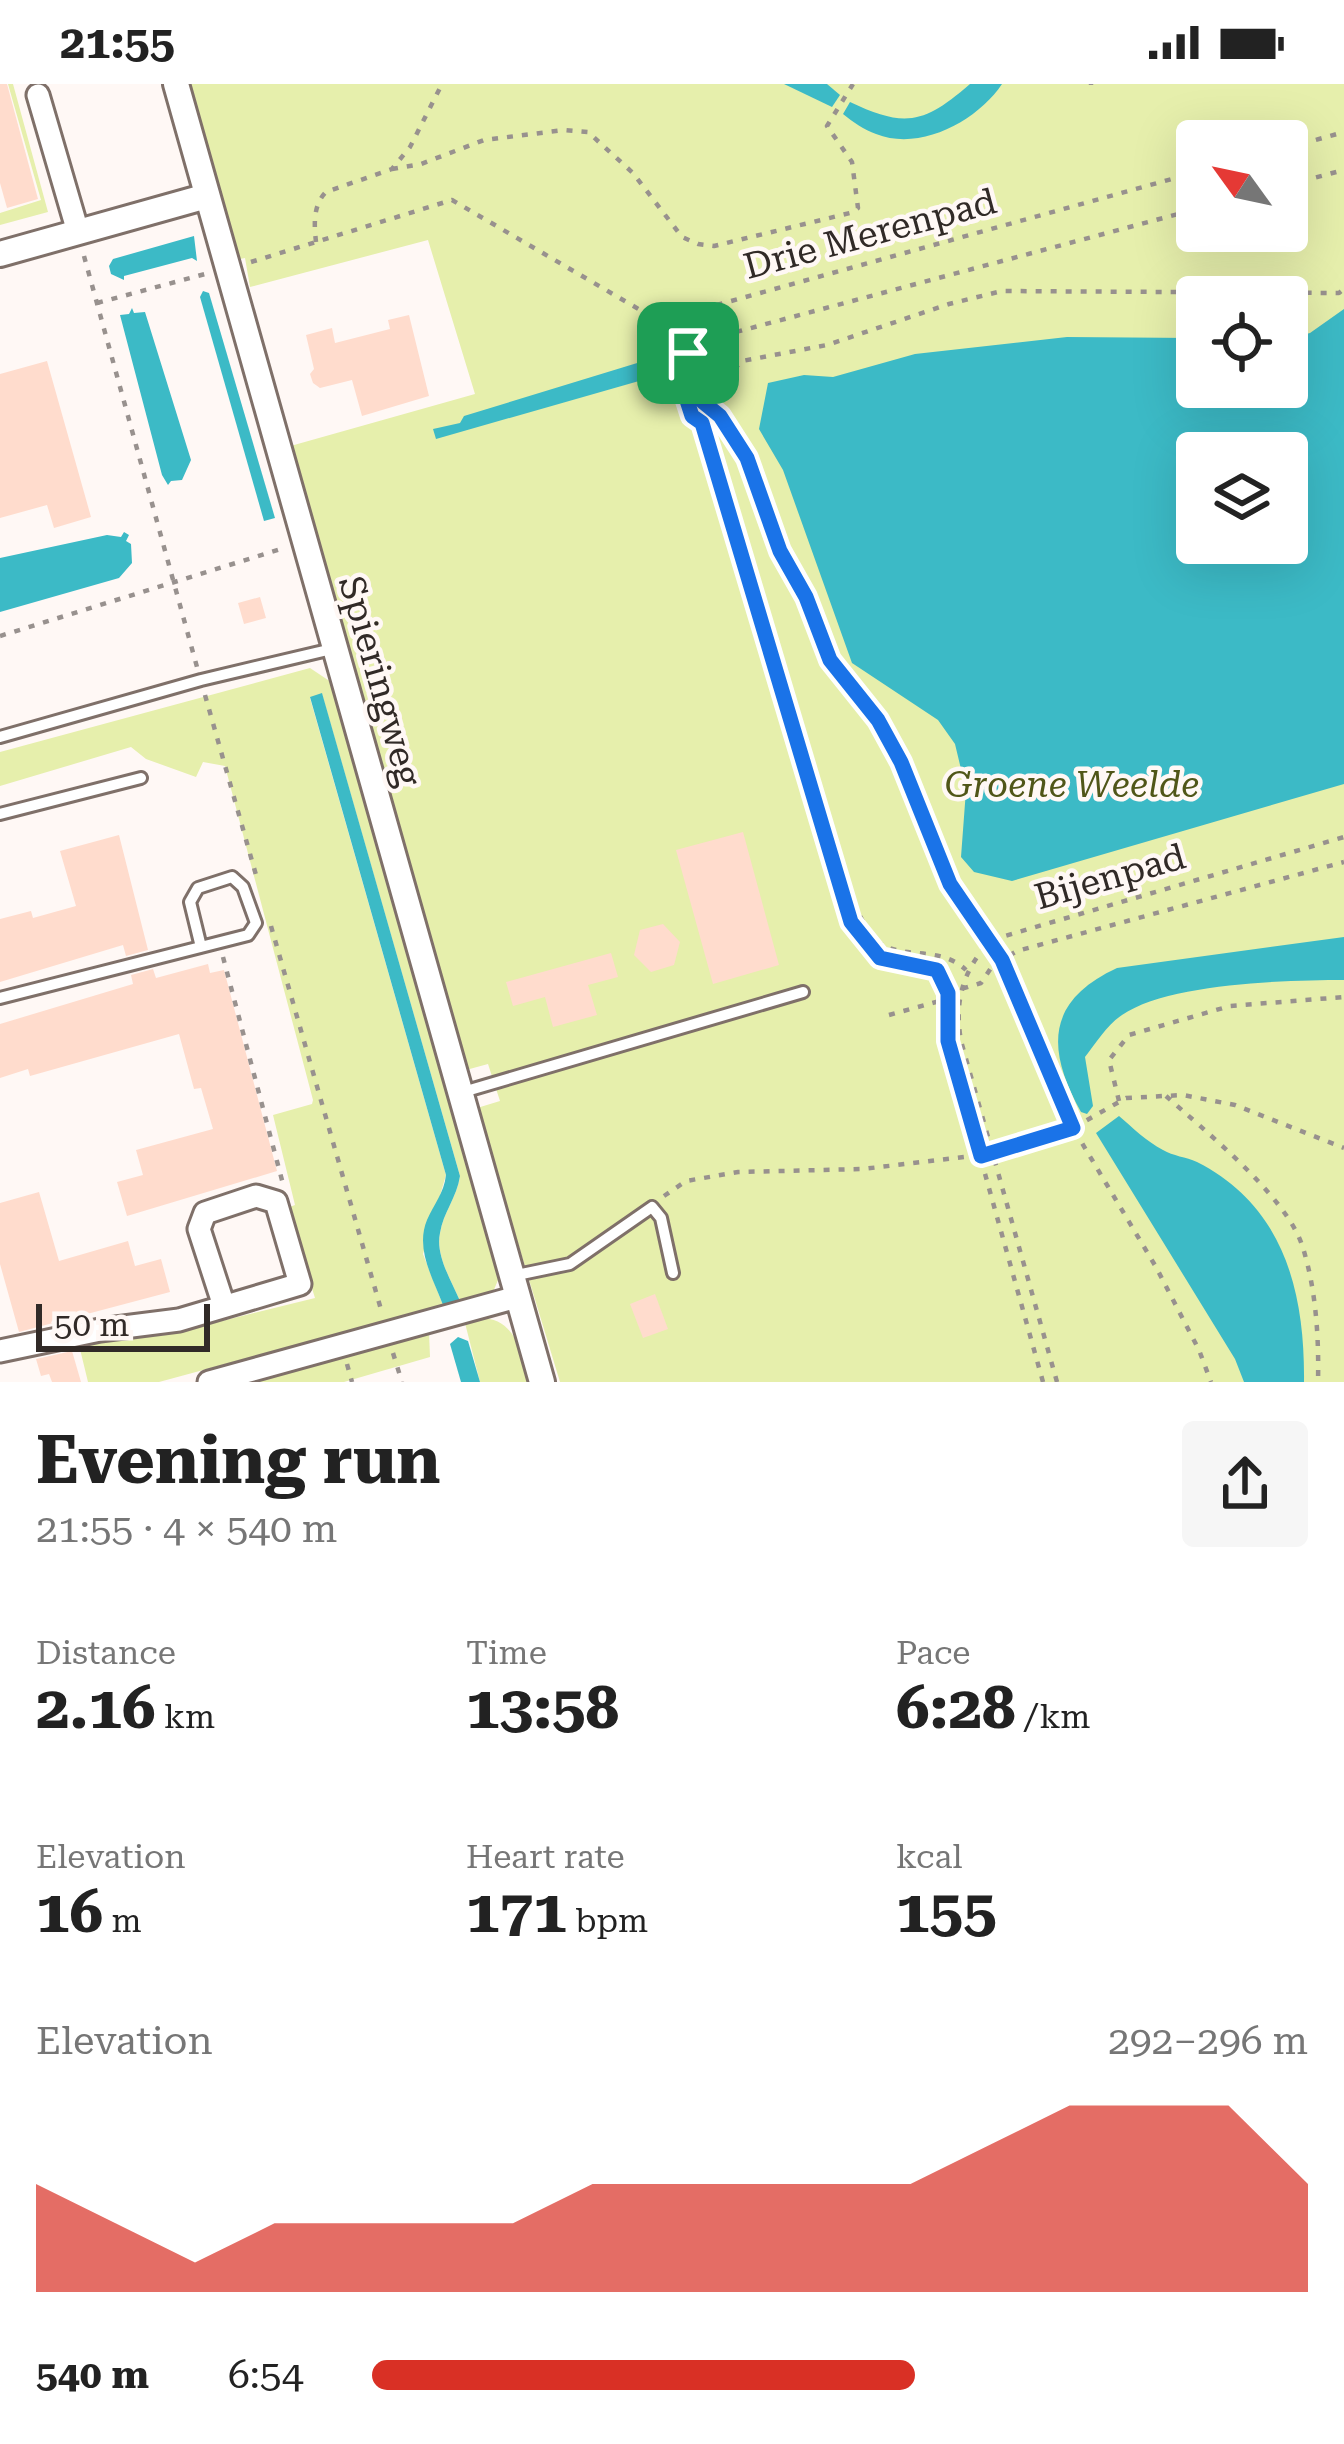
<!DOCTYPE html>
<meta charset="utf-8">
<style>
:root{--surface:#fff;--page:#f6f6f6;--text:#222;--muted:#767676;--accent:#d93025}
body{margin:0;font-family:"Roboto Serif",serif;background:var(--page);color:var(--text);height:100vh;display:flex;flex-direction:column;font-size:45px;white-space:nowrap}
*{box-sizing:border-box;margin:0}
p{font-size:39px;color:var(--muted)}
.icon{flex:none;width:66px;height:66px;fill:none;stroke:currentColor;stroke-width:2;stroke-linecap:round;stroke-linejoin:round}
.map{position:relative;height:1298px;overflow:hidden}
.side{display:flex;flex-direction:column;background:var(--surface);flex:1}
.side>*{flex:none}
.needle{width:78px;rotate:303deg}
.buttons{position:absolute;left:1176px;top:36px;display:grid;gap:24px}
.buttons a{display:grid;place-items:center;width:132px;height:132px;border-radius:12px;background:var(--surface);box-shadow:0 12px 48px #0002;font-size:60px}
.scale{position:absolute;left:36px;bottom:30px;width:174px;box-sizing:border-box;padding-left:12px;border:6px solid #312a27;border-top:0;font-size:33px;line-height:42px;white-space:nowrap;color:#312a27;-webkit-text-stroke:9px #fff8f5;paint-order:stroke}
.pin{position:absolute;display:grid;place-items:center;width:102px;height:102px;color:#fff;margin:-51px;border-radius:24px;box-shadow:0 6px 18px #0006}
.round{display:grid;place-items:center;flex:none;width:126px;height:126px;border-radius:12px;background:var(--page)}
.overview{display:flex;align-items:center;justify-content:space-between;height:204px;padding:0 36px}
h1{font-size:66px;font-weight:700;line-height:90px}
.metrics{display:grid;grid-template-columns:repeat(3,1fr);gap:18px;height:204px;padding:12px 36px}
.metrics div{display:grid;align-content:center}
.metrics b{font-size:60px;font-weight:700}
.metrics small{font-size:33px;font-weight:400}
.metrics p{font-size:33px}
.chart{height:336px;padding:24px 36px}
.chart p{display:flex;justify-content:space-between}
.chart svg{width:100%;height:216px;margin-top:12px;fill:var(--accent);opacity:.7}
ul{padding:0 36px;list-style:none;font-size:39px}
li{display:grid;grid-template-columns:192px 144px 1fr;align-items:center;height:90px}
li i{height:30px;border-radius:15px;background:var(--accent)}
.status{display:flex;justify-content:space-between;align-items:center;height:84px;padding:0 60px;background:var(--surface);direction:ltr}
.status svg{height:33px;fill:currentColor}
.map>svg:first-child{display:block}
.green{fill:#e6efac;fill-rule:evenodd}
.water{fill:#3cbac6;fill-rule:evenodd}
.building{fill:#ffdccd}
.lines{fill:none;stroke-linecap:round;stroke-linejoin:round}
.service-casing{stroke:#7f7069;stroke-width:16}
.minor-casing{stroke:#7f7069;stroke-width:27}
.tertiary-casing{stroke:#7f7069;stroke-width:30}
.path{stroke:#98918e;stroke-width:4.5;stroke-dasharray:6 9;stroke-linecap:butt}
.service{stroke:#fff;stroke-width:10}
.minor{stroke:#fff;stroke-width:21}
.tertiary{stroke:#fff;stroke-width:24}
.route-casing{stroke:#fff;stroke-width:24}
.route{stroke:#1a73e8;stroke-width:15}
.labels{text-anchor:middle;dominant-baseline:central;stroke-width:9;stroke-linejoin:round;paint-order:stroke}
.street-label{font-size:36px;fill:#312a27;stroke:#fff8f5}
.park-label{font-size:36px;font-style:italic;fill:#505618;stroke:#fff8f5}
</style>
<div class="status"><b>21:55</b><svg viewBox="0 0 49 12"><path d="M0 12V9h3v3zM5 12V6h3v6zM10 12V3h3v9zM15 12V0h3v12zM26 1h20v11H26zM47 4h2v5h-2z"/></svg></div>
<div class="map">
<svg width="1344" height="1298" viewBox="0 0 1344 1298">
<rect width="100%" height="100%" fill="#fff8f5"/>
<g class="green">
<path d="M 8,0 L 13,0 L 48,128 L 0,141 L 0,129 L 41,116 Z"/>
<path d="M 187,0 L 1344,0 L 1344,1298 L 560,1298 L 477,1024 L 500,1017 L 488,980 L 466,986 L 287,363 L 475,310 L 428,156 L 250,203 L 245,174 L 235,176 ZM 1197,57 L 1287,57 L 1287,147 L 1197,147 ZM 1197,213 L 1287,213 L 1287,303 L 1197,303 ZM 1197,369 L 1287,369 L 1287,459 L 1197,459 Z"/>
<path d="M 310,584 L 334,600 L 501,1189 L 493,1208 L 460,1217 C 452,1198 435,1171 440,1149 C 443,1129 457,1113 460,1092 L 322,610 L 310,614 L 446,1091 L 423,1170 L 443,1221 L 159,1298 L 88,1298 L 79,1261 L 165,1251 L 315,1214 L 287,1124 L 295,1121 L 273,1031 L 312,1020 L 313,1016 L 225,682 L 203,678 L 196,693 L 146,675 L 131,663 L 0,702 L 0,668 Z"/>
<path d="M 478,1234 C 516,1233 520,1267 531,1298 L 480,1298 L 465,1239 Z"/>
<path d="M 429,1248 L 430,1273 L 344,1298 L 243,1298 Z"/>
</g>
<g class="water">
<path d="M 784,0 L 827,0 L 840,11 L 832,23 Z"/>
<path d="M 970,0 L 1002,0 C 978,36 921,68 876,50 C 864,46 853,38 843,30 L 850,18 C 905,44 924,40 970,0 Z"/>
<path d="M 194,152 L 197,177 L 192,174 L 124,192 L 124,196 L 111,190 L 109,182 L 113,175 Z"/>
<path d="M 203,207 L 209,209 L 275,434 L 264,437 L 200,213 Z"/>
<path d="M 132,224 L 134,229 L 145,228 L 191,376 L 182,396 L 171,397 L 168,401 L 162,391 L 120,231 L 129,230 Z"/>
<path d="M 1344,225 L 1344,700 L 1012,797 L 974,788 L 961,773 L 966,706 L 955,660 L 938,636 L 852,579 L 783,386 L 759,345 L 768,299 L 804,291 L 833,293 L 915,270 L 1067,253 L 1194,254 L 1197,254 L 1197,303 L 1287,303 L 1287,255 L 1310,249 ZM 1197,369 L 1287,369 L 1287,459 L 1197,459 Z"/>
<path d="M 647,276 L 653,293 L 436,355 L 433,345 L 460,339 L 464,332 Z"/>
<path d="M 124,448 L 129,451 L 126,457 L 131,460 L 132,479 L 119,494 L 0,528 L 0,474 L 107,451 L 121,453 Z"/>
<path d="M 322,609 L 460,1092 C 457,1113 443,1129 440,1149 C 435,1171 452,1198 460,1217 L 443,1221 C 433,1194 415,1165 427,1136 C 434,1120 444,1109 446,1091 L 310,613 Z"/>
<path d="M 1344,853 L 1344,896 C 1288,896 1168,899 1122,931 C 1107,941 1096,959 1085,973 L 1093,1022 L 1087,1030 L 1081,1028 C 1046,965 1046,917 1117,884 Z"/>
<path d="M 1119,1032 C 1133,1044 1146,1057 1163,1066 C 1173,1072 1186,1073 1197,1078 C 1284,1122 1305,1208 1304,1298 L 1244,1298 L 1235,1275 L 1096,1049 Z"/>
<path d="M 458,1253 L 468,1257 L 480,1298 L 461,1298 L 450,1260 Z"/>
</g>
<g class="building">
<path d="M 0,0 L 7,0 L 38,115 L 7,124 L 0,99 Z"/>
<path d="M 409,231 L 429,312 L 362,332 L 352,296 L 320,304 L 313,299 L 310,290 L 314,285 L 306,251 L 332,244 L 335,259 L 390,245 L 388,236 Z"/>
<path d="M 47,277 L 91,433 L 54,444 L 47,421 L 0,434 L 0,290 Z"/>
<path d="M 260,513 L 266,534 L 244,540 L 238,519 Z"/>
<path d="M 743,748 L 779,881 L 713,900 L 676,766 Z"/>
<path d="M 119,751 L 148,866 L 126,872 L 123,861 L 0,898 L 0,835 L 31,827 L 33,834 L 76,822 L 60,767 Z"/>
<path d="M 663,840 L 680,858 L 674,881 L 651,888 L 634,871 L 640,846 Z"/>
<path d="M 611,869 L 618,893 L 588,901 L 597,931 L 553,943 L 545,913 L 513,922 L 506,898 Z"/>
<path d="M 208,880 L 210,889 L 224,886 L 277,1087 L 127,1132 L 117,1098 L 143,1091 L 136,1066 L 213,1045 L 201,1004 L 194,1005 L 179,950 L 30,992 L 28,985 L 0,994 L 0,940 L 133,900 L 131,891 L 153,885 L 156,894 Z"/>
<path d="M 39,1108 L 59,1177 L 128,1157 L 135,1182 L 161,1175 L 170,1208 L 19,1248 L 0,1180 L 0,1119 Z"/>
<path d="M 655,1210 L 668,1245 L 643,1254 L 630,1220 Z"/>
<path d="M 72,1267 L 81,1298 L 52,1298 L 49,1290 L 41,1292 L 36,1275 Z"/>
</g>
<g class="lines">
<defs>
<g id="service">
<path d="M 0,653 L 201,596 L 332,565"/>
<path d="M 0,730 L 141,694"/>
<path d="M 0,914 L 248,851 L 256,839 L 243,803 L 232,793 L 198,804 L 190,818 L 201,863"/>
<path d="M 463,1008 L 803,908"/>
<path d="M 512,1192 L 570,1180 L 652,1123 L 661,1134 L 673,1189"/>
</g>
<g id="minor">
<path d="M 38,11 L 78,148"/>
<path d="M 0,1267 L 100,1246 L 179,1236 L 300,1200 L 276,1118 L 256,1112 L 205,1129 L 199,1145 L 224,1222"/>
<path d="M 209,1298 L 517,1213"/>
</g>
<g id="tertiary">
<path d="M 176,0 L 542,1298"/>
<path d="M 0,170 L 207,112"/>
</g>
</defs>
<use href="#service" class="service-casing"/>
<use href="#minor" class="minor-casing"/>
<use href="#tertiary" class="tertiary-casing"/>
<g class="path">
<path d="M 1091,1 L 1091,0"/>
<path d="M 1287,64 L 1344,48"/>
<path d="M 392,85 L 421,80 L 484,56 L 564,46 L 588,48 L 633,89 L 682,153 L 698,160 L 714,162 L 850,129 L 858,124 L 852,78 L 827,42 L 853,0"/>
<path d="M 1287,101 L 1344,86"/>
<path d="M 316,158 C 314,140 313,121 326,108 L 392,85 L 410,63 L 442,0"/>
<path d="M 84,172 L 197,583"/>
<path d="M 251,178 L 452,116 L 659,237 L 1197,88"/>
<path d="M 97,219 L 205,190"/>
<path d="M 682,229 L 688,269 L 777,575 L 857,827 C 862,835 867,846 873,853 C 896,879 938,859 966,886"/>
<path d="M 703,318 L 720,332 L 747,375 L 780,467 L 806,513 L 830,576 L 878,636 L 901,678 L 938,777 L 950,800 L 991,856 L 1020,915 L 1073,1044 L 1156,1183 L 1199,1266 L 1211,1298"/>
<path d="M 703,318 L 742,277 L 827,261 L 949,220 L 1002,207 L 1339,209 L 1344,205"/>
<path d="M 0,552 L 281,465"/>
<path d="M 205,611 L 256,791"/>
<path d="M 271,842 L 382,1229"/>
<path d="M 223,873 L 283,1100"/>
<path d="M 948,909 L 981,899 L 993,881 L 1017,867 L 1344,778"/>
<path d="M 889,931 L 947,915"/>
<path d="M 1166,1012 C 1205,1047 1285,1111 1302,1161 C 1316,1204 1319,1253 1318,1298"/>
<path d="M 1119,1017 L 1109,976 L 1129,951 L 1230,922 L 1344,913"/>
<path d="M 664,1112 L 686,1097 L 738,1088 L 863,1085 L 981,1071 L 1073,1044 L 1126,1014 L 1183,1011 L 1235,1021 L 1344,1064"/>
<path d="M 393,1269 L 402,1298"/>
<path d="M 347,1280 L 352,1298"/>
<path d="M 1043,1298 L 948,957 L 948,909 L 937,886 L 880,874 L 851,838 L 702,339 C 687,329 673,294 683,276 C 687,267 698,261 706,256 L 1197,125"/>
<path d="M 1057,1298 L 961,957 C 954,916 963,886 991,856 L 1344,753"/>
</g>
<use href="#service" class="service"/>
<use href="#minor" class="minor"/>
<use href="#tertiary" class="tertiary"/>
</g>
<g class="lines">
<defs>
<path id="route" d="M 688,269 L 703,318 L 720,332 L 747,374 L 780,467 L 806,513 L 830,576 L 878,636 L 901,678 L 950,800 L 1002,876 L 1073,1044 L 981,1072 L 948,957 L 948,909 L 937,886 L 880,874 L 851,838 L 702,339 L 692,332 L 679,292 Z"/>
</defs>
<use href="#route" class="route-casing"/>
<use href="#route" class="route"/>
</g>
<g class="labels">
<g class="street-label">
<text transform="translate(870 150) rotate(-15)">Drie Merenpad</text>
<text transform="translate(380 597) rotate(74)">Spieringweg</text>
<text transform="translate(1110 793) rotate(-16)">Bijenpad</text>
</g>
<g class="park-label">
<text x="1072" y="701">Groene Weelde</text>
</g>
</g>
</svg>
<div class="buttons">
<a><svg class="needle" viewBox="-14 -14 28 28"><path d="M0-13l5 13h-10z" fill="#e53935"/><path d="M0 13l5-13h-10z" fill="#767676"/></svg></a>
<a><svg class="icon" aria-label="locate" viewBox="0 0 24 24"><circle cx="12" cy="12" r="6"/><path d="M12 2v4M12 18v4M2 12h4M18 12h4"/></svg></a>
<a><svg class="icon" aria-label="layers" viewBox="0 0 24 24"><path d="M12 4l9 5-9 5-9-5zM3 14l9 5 9-5"/></svg></a>
</div>
<div class="scale">50 m</div>
<div class="pin" style="left:688px;top:269px;background:#1e9e55"><svg class="icon" aria-label="arrive" viewBox="0 0 24 24"><path d="M6 21V4h12l-3 4 3 4H6"/></svg></div>
</div>
<section class="side">
<div class="overview"><div><h1>Evening run</h1><p>21:55 · 4 × 540 m</p></div><a class="round"><svg class="icon" aria-label="share" viewBox="0 0 24 24"><path d="M12 15V3M7 8l5-5 5 5M5 13v7h14v-7"/></svg></a></div>
<div class="metrics">
<div><p>Distance</p><b>2.16<small> km</small></b></div>
<div><p>Time</p><b>13:58</b></div>
<div><p>Pace</p><b>6:28<small> /km</small></b></div>
</div>
<div class="metrics">
<div><p>Elevation</p><b>16<small> m</small></b></div>
<div><p>Heart rate</p><b>171<small> bpm</small></b></div>
<div><p>kcal</p><b>155</b></div>
</div>
<div class="chart"><p><span>Elevation</span>292–296 m</p>
<svg viewBox="0 0 160 44" preserveAspectRatio="none"><path d="M0 44V22L10 30L20 38L30 30L40 30L50 30L60 30L70 22L80 22L90 22L100 22L110 22L120 14L130 6L140 6L150 6L160 22V44z"/></svg>
</div>
<ul>
<li><b>540 m</b>6:54<i style="width:58%"></i></li>
</ul>
</section>
